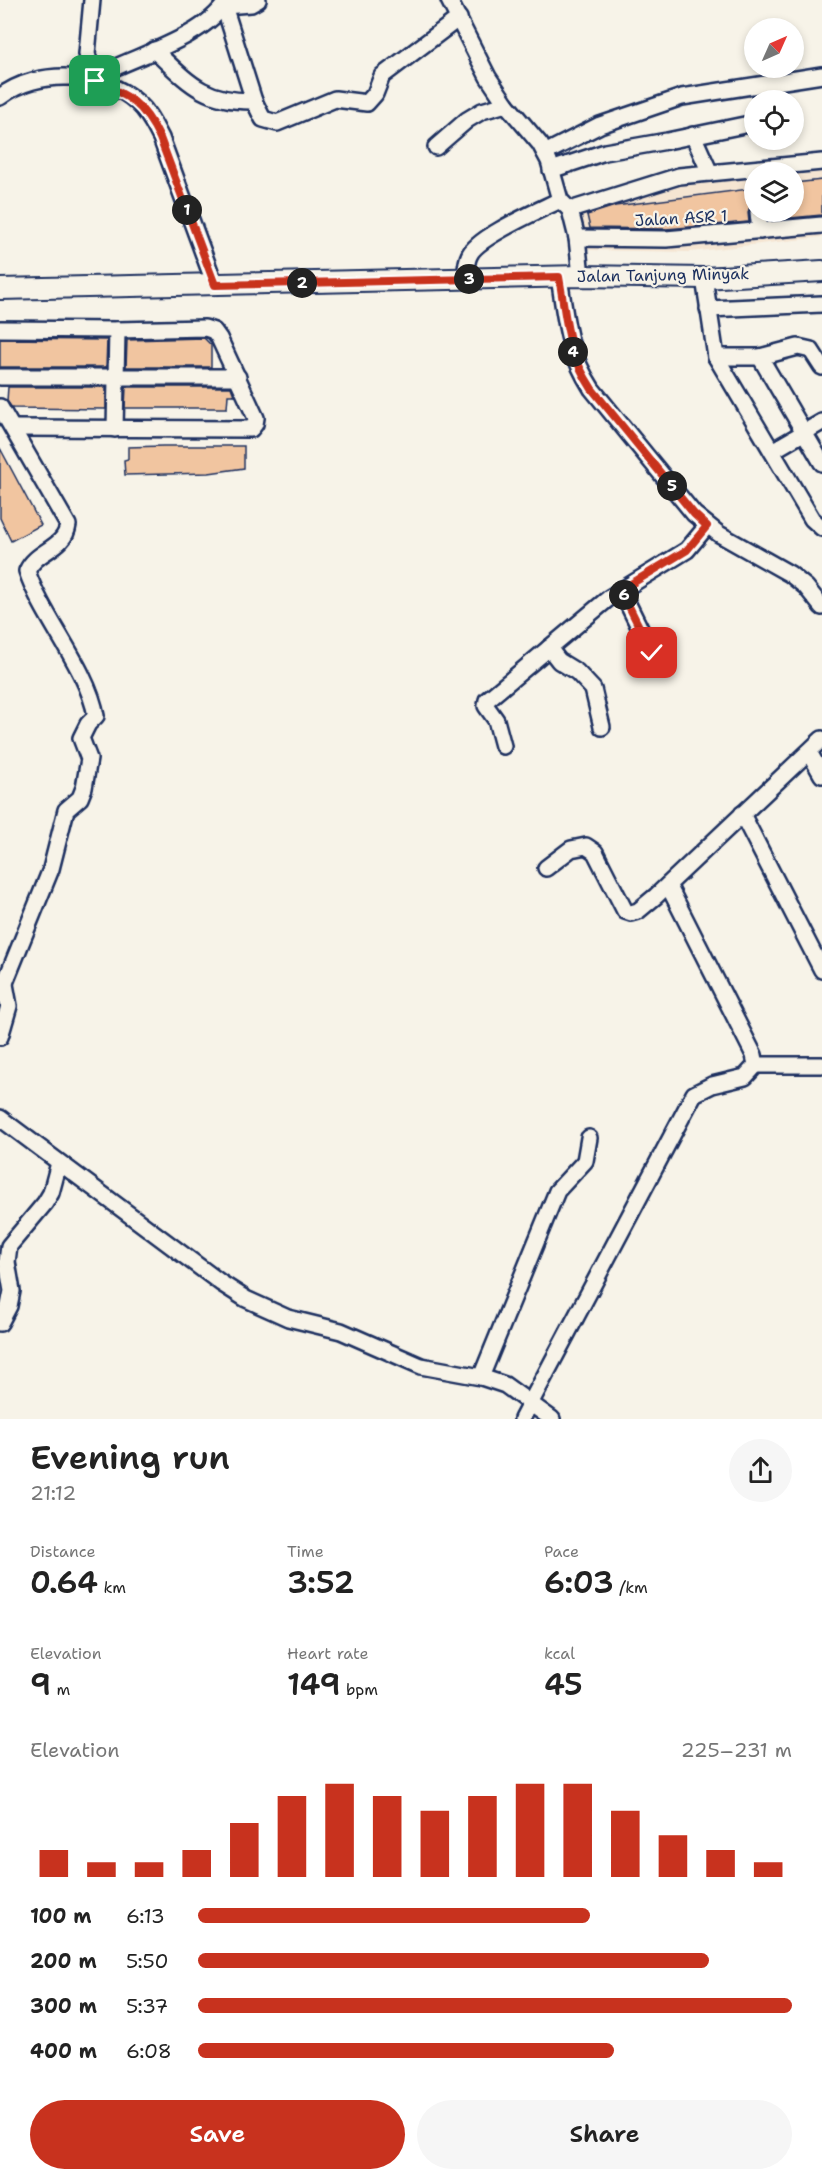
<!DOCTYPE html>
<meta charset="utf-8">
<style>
:root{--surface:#fff;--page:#f6f6f6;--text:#222;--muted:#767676;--accent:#c8321e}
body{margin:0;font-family:"Shantell Sans",sans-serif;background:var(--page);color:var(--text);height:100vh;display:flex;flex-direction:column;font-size:22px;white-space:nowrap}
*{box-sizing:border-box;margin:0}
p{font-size:20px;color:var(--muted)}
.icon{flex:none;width:33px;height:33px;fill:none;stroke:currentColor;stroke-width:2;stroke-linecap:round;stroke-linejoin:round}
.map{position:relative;height:1419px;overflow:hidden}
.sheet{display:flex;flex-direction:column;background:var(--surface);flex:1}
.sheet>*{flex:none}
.needle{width:39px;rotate:45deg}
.fabs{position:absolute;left:744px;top:18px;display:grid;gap:12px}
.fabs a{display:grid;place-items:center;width:60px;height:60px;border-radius:50%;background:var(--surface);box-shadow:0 3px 9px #0003;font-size:30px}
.pin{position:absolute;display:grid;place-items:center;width:51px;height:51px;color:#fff;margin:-26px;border-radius:12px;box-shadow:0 3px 9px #0006}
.km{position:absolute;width:30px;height:30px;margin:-15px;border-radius:50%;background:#222;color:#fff;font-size:16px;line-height:30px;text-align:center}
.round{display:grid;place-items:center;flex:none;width:63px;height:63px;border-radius:32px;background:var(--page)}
.overview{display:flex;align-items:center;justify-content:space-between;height:102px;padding:0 30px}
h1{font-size:33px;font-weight:600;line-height:45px}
.figures{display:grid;grid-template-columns:repeat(3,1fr);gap:9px;height:102px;padding:6px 30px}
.figures div{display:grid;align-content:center}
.figures b{font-size:30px;font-weight:600}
.figures small{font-size:16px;font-weight:400}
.figures p{font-size:16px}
.chart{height:168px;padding:12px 30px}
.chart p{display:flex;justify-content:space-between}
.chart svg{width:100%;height:108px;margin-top:6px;stroke:var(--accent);stroke-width:6}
.primary-button{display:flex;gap:12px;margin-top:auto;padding:12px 30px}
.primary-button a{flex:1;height:69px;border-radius:36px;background:var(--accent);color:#fff;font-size:24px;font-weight:600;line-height:69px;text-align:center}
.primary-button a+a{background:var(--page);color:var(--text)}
ul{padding:0 30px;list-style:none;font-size:20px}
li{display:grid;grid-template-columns:96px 72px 1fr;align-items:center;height:45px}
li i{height:15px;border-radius:8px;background:var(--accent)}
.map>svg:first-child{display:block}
.built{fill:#f5e5d2;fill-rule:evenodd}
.building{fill:#f1c5a0;stroke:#1b2f5e;stroke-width:1.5}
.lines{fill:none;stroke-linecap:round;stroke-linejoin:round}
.minor-casing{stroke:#1b2f5e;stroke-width:20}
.major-casing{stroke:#1b2f5e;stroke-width:24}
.minor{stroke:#f7f3e8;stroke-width:15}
.major{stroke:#f7f3e8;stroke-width:20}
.route-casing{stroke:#fff;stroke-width:12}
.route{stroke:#c8321e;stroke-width:8}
.labels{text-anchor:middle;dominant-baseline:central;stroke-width:4.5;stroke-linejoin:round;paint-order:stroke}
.street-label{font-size:16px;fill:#1b2f5e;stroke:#f7f3e8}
</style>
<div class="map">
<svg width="822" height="1419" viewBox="0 0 822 1419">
<rect width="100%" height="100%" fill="#f7f3e8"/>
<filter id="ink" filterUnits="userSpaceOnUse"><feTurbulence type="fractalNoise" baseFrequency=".0167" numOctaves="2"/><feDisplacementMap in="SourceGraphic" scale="12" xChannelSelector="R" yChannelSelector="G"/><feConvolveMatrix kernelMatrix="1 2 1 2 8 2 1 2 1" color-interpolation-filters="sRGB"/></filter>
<g filter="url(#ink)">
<path class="built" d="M 822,157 L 822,237 L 690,252 L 588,250 L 573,199 L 676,169 ZM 754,172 L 794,172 L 794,212 L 754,212 Z"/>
<g class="building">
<path d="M 822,180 L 822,215 L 769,220 L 768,212 L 794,212 L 794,183 Z"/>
<path d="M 749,189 L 751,205 L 748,212 L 749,222 L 666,229 L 590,228 L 587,215 L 615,206 Z"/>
<path d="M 204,338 L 211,345 L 211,367 L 126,367 L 127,340 Z"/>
<path d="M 0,339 L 107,340 L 106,367 L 0,367 Z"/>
<path d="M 8,387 L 106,387 L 106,409 L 12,408 L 7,401 Z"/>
<path d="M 126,387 L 231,387 L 234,395 L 228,395 L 227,408 L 125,408 Z"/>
<path d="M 163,446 L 244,446 L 244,468 L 209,473 L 125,475 L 124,460 L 128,459 L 128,447 Z"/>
<path d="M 0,448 L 41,525 L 11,541 L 0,518 Z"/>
</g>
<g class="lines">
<defs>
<g id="minor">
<path d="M 92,0 L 87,54 L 95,81"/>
<path d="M 449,0 L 488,77 L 506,104 L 540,144 L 549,161 L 560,200 L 570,210 L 577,238 L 581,276"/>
<path d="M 224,6 L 254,101 L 263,119 L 277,123 L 335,99 L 367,103 L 375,94 L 382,76 L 459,18"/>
<path d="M 224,6 L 251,4 L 258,0"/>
<path d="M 154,50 C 188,82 203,102 254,101"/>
<path d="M 98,82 L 104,74 L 116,67 C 149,52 209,33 227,0"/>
<path d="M 0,97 C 37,68 103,71 138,103 C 149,113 154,125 161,138 L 215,285"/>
<path d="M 693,135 L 710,173"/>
<path d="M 436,147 L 467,120 L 482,111 L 506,104"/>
<path d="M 545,153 L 600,125 L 682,97 L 822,75"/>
<path d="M 551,170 L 605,152 L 667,141 L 754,123"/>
<path d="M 570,210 L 679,176 L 822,162"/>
<path d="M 758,212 L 760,231"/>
<path d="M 577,238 L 666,239 L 822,225"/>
<path d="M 559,277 C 566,321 567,350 592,389 L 694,514 L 719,534 L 790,574 L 806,587 L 822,607"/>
<path d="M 704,278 L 716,357 L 812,519 L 822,528"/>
<path d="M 465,279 C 466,272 466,262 469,256 C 476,237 540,210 560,200"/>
<path d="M 708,309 L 822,304"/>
<path d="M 0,329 L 117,330 L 205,328 L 214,331 L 219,338 L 256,418 L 255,424 L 251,429 L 13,428"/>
<path d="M 716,357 L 760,357 L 798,347 L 811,350 L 822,367"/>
<path d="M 760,357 L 822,463"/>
<path d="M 0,377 L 238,377"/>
<path d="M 0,407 L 68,525 C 65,549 36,550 27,571 C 42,617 88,669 96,716 L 88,724 L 81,738 L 89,759 L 84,788 L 80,798 L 66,810 L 51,869 L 0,995"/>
<path d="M 115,429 L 117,330"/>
<path d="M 772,451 L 822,422"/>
<path d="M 621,590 L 652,653"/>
<path d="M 549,648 L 559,661 L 577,672 L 593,689 L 602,727"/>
<path d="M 503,746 L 496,720 L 486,706 L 487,700 L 609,598 L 687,550 L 707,526"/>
<path d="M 809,752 L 822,775"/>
<path d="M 742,814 L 822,970"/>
<path d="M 546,868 L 571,849 L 586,846 L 595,852 L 625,911 L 631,913 L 638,911 L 656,896 L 822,739"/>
<path d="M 0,1037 L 9,1006 L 5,984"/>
<path d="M 756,1065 L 822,1065"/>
<path d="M 0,1118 L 221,1283 L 246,1299 L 288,1318 L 341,1331 L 421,1366 L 481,1377 L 505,1385 L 552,1419"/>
<path d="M 0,1323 L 9,1306 L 12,1291 L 7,1262 L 9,1246 L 45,1203 L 51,1193 L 59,1163"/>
<path d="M 481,1377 L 557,1191 L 585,1161 L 589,1138"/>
<path d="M 522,1419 L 694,1094 L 712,1085 L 745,1077 L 756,1065 L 754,1055 L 668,885"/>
</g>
<path id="major" d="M 0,289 L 581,276 L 704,278 L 822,271"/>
</defs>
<use href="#minor" class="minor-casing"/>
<use href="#major" class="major-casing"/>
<use href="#minor" class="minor"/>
<use href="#major" class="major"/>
</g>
</g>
<g class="lines" filter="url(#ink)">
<defs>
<path id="route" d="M 95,81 C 129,96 143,102 160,138 L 215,285 L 559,277 C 567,322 566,349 592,389 L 694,514 L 707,526 L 687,550 L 621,590 L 652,653"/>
</defs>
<use href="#route" class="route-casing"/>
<use href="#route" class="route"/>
</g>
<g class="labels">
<g class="street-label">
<text transform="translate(681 218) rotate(-3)">Jalan ASR 1</text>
<text transform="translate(663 275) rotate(-1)">Jalan Tanjung Minyak</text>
</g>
</g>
</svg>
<div class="fabs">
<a><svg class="needle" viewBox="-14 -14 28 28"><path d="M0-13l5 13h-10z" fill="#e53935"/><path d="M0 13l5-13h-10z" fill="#767676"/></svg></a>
<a><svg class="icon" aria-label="locate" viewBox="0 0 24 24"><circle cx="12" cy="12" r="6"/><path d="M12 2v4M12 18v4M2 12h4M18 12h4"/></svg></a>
<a><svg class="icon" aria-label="layers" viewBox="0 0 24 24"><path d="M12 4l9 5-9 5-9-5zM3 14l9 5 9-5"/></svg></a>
</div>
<div class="pin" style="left:95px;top:81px;background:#1e9e55"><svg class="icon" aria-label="arrive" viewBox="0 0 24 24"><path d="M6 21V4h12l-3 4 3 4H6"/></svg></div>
<div class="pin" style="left:652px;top:653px;background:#d93025"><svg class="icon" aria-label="check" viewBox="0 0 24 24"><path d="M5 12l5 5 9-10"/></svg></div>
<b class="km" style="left:187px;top:210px">1</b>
<b class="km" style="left:302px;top:283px">2</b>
<b class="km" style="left:469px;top:279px">3</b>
<b class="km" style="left:573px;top:352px">4</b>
<b class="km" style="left:672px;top:486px">5</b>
<b class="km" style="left:624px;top:595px">6</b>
</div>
<section class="sheet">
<div class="overview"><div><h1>Evening run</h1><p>21:12</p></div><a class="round"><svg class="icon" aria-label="share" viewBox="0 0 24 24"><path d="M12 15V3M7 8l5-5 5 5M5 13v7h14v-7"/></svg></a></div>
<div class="figures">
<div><p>Distance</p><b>0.64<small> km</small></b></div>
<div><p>Time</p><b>3:52</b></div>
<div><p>Pace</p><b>6:03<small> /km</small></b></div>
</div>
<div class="figures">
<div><p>Elevation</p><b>9<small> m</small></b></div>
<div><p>Heart rate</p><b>149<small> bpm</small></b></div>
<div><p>kcal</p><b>45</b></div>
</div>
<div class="chart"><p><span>Elevation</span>225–231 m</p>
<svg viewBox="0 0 160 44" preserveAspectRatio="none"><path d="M5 44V33M15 44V38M25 44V38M35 44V33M45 44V22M55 44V11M65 44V6M75 44V11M85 44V17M95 44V11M105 44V6M115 44V6M125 44V17M135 44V27M145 44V33M155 44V38"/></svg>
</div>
<ul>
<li><b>100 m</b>6:13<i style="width:66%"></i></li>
<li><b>200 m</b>5:50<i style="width:86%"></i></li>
<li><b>300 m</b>5:37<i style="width:100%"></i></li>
<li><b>400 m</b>6:08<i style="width:70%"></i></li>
</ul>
<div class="primary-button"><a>Save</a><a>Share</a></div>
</section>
